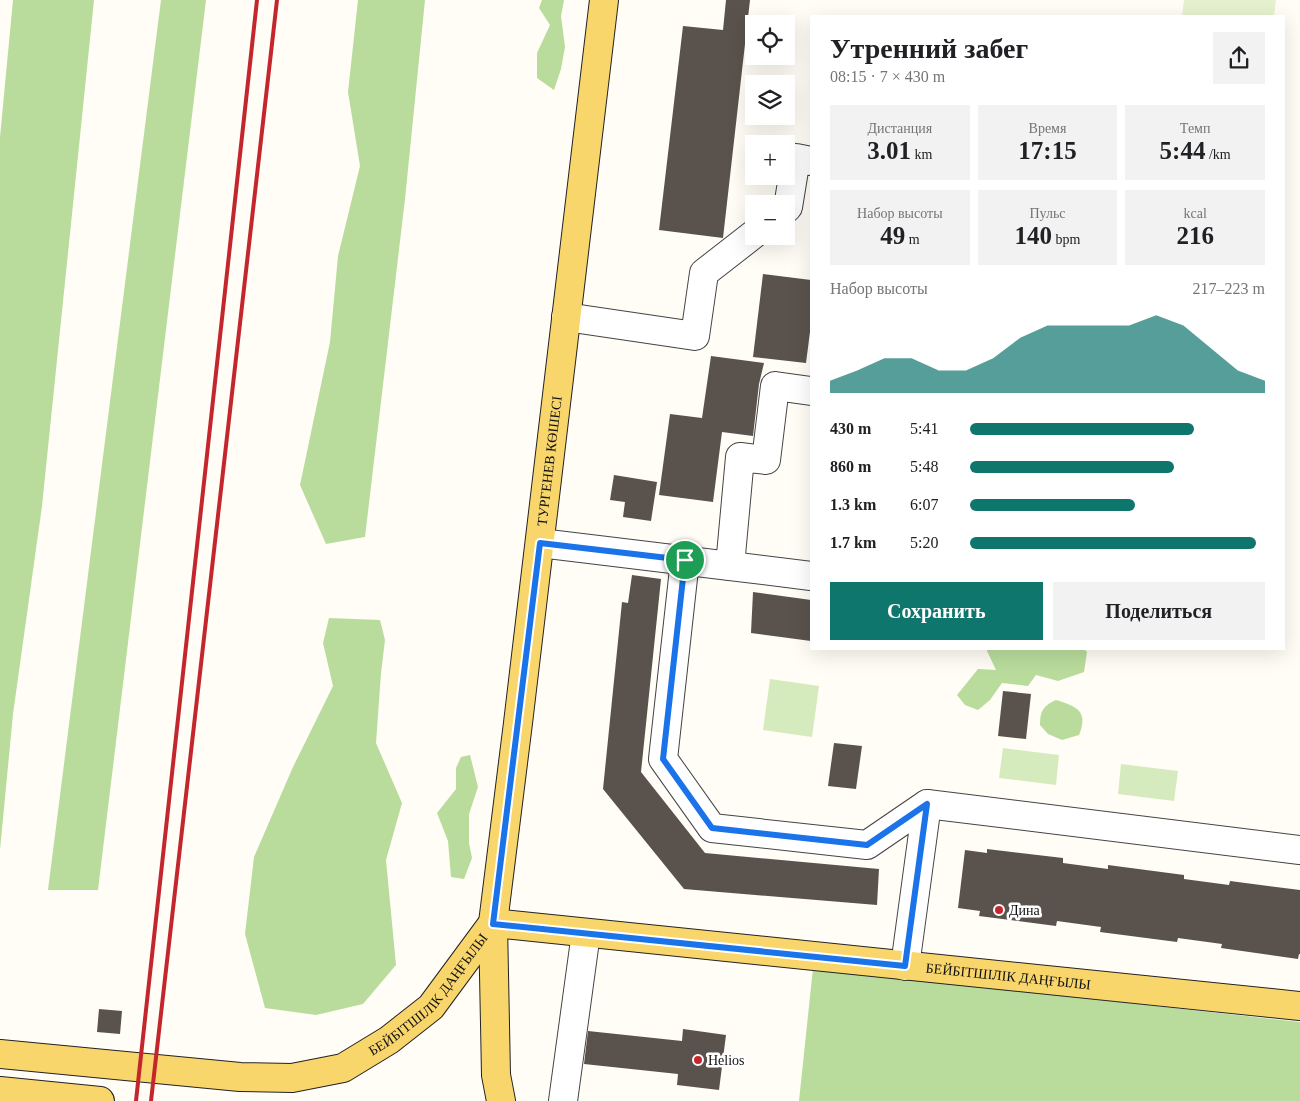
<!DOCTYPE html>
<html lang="ru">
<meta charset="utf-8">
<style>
:root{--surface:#fff;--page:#f2f2f2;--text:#202124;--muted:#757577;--accent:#0f766e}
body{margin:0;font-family:Georgia,serif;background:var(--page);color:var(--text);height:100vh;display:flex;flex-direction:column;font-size:19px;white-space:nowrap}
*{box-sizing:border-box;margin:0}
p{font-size:16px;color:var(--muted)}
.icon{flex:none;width:28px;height:28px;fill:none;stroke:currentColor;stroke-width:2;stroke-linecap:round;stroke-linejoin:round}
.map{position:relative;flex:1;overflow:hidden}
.side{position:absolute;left:810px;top:15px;width:475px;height:635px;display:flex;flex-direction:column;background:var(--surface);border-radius:0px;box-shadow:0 5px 20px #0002}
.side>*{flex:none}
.fabs{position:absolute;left:745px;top:15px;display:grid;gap:10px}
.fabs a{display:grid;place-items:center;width:50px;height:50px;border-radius:0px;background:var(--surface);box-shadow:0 5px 20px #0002;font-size:25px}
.pin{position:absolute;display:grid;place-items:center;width:42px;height:42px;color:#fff;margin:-21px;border:2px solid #fff;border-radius:50%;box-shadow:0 1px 5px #0007}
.round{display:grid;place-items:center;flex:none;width:52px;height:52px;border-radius:0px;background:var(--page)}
.headline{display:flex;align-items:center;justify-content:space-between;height:85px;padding:0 20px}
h1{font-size:28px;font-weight:700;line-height:38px}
.metrics{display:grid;grid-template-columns:repeat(3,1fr);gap:8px;height:85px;padding:5px 20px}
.metrics div{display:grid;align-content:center;border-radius:0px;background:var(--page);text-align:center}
.metrics b{font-size:25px;font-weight:700}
.metrics small{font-size:14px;font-weight:400}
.metrics p{font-size:14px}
.chart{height:140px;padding:10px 20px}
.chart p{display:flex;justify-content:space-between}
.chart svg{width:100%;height:90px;margin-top:5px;fill:var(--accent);opacity:.7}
.action{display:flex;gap:10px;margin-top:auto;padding:10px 20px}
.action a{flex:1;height:58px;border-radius:0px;background:var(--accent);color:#fff;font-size:20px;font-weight:700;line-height:58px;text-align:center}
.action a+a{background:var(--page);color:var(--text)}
ul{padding:0 20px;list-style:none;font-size:16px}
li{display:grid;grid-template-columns:80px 60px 1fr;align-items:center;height:38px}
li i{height:12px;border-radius:6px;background:var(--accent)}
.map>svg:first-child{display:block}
.green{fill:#d5ebbd}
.forest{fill:#b9dc9c}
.pitch{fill:#e6f2cf}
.building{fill:#5a524d}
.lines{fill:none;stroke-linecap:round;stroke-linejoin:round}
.minor-casing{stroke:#444;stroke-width:30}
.major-casing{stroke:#222;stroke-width:30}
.minor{stroke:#fff;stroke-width:28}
.major{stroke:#f9d66b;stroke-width:28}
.rail{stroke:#c4262e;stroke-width:4}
.route-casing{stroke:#fff;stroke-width:10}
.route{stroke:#1a73e8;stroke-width:6}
.poi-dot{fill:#c4262e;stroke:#fff;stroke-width:2}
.labels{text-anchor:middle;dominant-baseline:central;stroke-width:5;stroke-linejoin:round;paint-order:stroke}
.street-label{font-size:14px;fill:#111;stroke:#fff}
.poi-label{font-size:14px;fill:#111;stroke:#fff;text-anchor:start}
</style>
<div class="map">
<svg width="1300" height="1101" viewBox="0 0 1300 1101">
<rect width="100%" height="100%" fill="#fffdf5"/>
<g class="green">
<path d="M 770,679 L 819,686 L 812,737 L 763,730 Z"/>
<path d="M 1003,748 L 1059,755 L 1056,785 L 999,778 Z"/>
<path d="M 1121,764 L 1178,771 L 1174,801 L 1118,794 Z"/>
</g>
<g class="forest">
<path d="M 13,0 L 94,0 L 42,506 L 13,714 L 0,850 L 0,137 Z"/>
<path d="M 161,0 L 206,0 L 98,890 L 48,890 Z"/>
<path d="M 358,0 L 425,0 L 405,199 L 365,537 L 326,544 L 300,485 L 330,342 L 338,256 L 360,166 L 348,92 Z"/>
<path d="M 542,0 L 564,0 L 561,16 L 565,47 L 561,69 L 554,90 L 537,78 L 537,53 L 550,25 L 539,8 Z"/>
<path d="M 329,618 L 380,620 L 385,640 L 381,673 L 376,743 L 402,803 L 386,860 L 396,965 L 363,1004 L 316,1015 L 265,1008 L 245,934 L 254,857 L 293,767 L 333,686 L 323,643 Z"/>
<path d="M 987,649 L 1084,649 L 1087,652 L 1084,672 L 1058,681 L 1036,675 L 1028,686 L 1002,683 L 990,700 L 978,710 L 965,705 L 957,695 L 978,669 L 996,670 L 987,651 Z"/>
<path d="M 1056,700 C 1076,706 1089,711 1079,735 L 1062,740 L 1048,734 L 1040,725 C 1040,711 1043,706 1056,700 Z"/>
<path d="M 470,755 L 478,787 L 469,814 L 469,843 L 472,858 L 464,879 L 451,877 L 448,841 L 437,813 L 456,789 L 456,768 L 461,757 Z"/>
<path d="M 813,968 L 1300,1022 L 1300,1101 L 799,1101 Z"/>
</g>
<path class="pitch" d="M 1184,0 L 1276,0 L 1274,16 L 1182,16 Z"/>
<g class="building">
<path d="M 726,0 L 750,0 L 723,238 L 659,230 L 683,26 L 723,30 Z"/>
<path d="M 763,274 L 811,280 L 811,324 L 806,363 L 753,357 Z"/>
<path d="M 711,356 L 764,363 L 759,384 L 753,436 L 722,432 L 713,502 L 659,495 L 670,414 L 702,418 Z"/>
<path d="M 614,475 L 657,482 L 651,521 L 623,517 L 625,502 L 610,500 Z"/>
<path d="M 632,575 L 661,579 L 641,772 L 705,853 L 879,869 L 877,905 L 684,889 L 603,789 L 622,602 L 628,603 Z"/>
<path d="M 753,592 L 811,600 L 811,641 L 751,633 Z"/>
<path d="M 1003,691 L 1031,694 L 1026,739 L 998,736 Z"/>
<path d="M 834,743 L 862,746 L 856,789 L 828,786 Z"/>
<path d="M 987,849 L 1063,858 L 1063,863 L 1108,869 L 1108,865 L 1184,875 L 1184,879 L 1229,885 L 1230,881 L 1300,890 L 1300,954 L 1299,954 L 1298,959 L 1221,948 L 1222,944 L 1178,938 L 1177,942 L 1100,932 L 1101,927 L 1057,921 L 1056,926 L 979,916 L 980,911 L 958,908 L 965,850 L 987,853 Z"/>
<path d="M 99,1009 L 122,1011 L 120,1034 L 97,1032 Z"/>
<path d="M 683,1029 L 726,1035 L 719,1090 L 677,1085 L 678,1074 L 584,1064 L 588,1031 L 682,1041 Z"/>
</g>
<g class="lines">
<defs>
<g id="minor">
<path d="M 786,209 L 788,207 L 796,158 L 811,161"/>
<path d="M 566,317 L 695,336 L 704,273 L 754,234"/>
<path d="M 540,543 L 730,566 L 740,457 L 766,460 L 775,386 L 811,391"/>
<path d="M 685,560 L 663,759 L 712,828 L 867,845 L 927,804 L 905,966"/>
<path d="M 730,566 L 811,576"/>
<path d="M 927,804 L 1300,850"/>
<path d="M 563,1101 L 586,933"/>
</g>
<g id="major">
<path id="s1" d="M 493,923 L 1300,1006"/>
<path id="s2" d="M 0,1054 L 240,1077 L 292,1078 L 343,1068 L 389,1040 L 431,1007 L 493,923"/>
<path d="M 0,1091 L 100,1101"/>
<path id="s3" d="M 501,1101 L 496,1075 L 493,923 L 518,723 L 604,0"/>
</g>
</defs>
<use href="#minor" class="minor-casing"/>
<use href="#major" class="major-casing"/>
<use href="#minor" class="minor"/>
<use href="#major" class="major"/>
<g class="rail">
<path d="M 136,1101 L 257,0"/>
<path d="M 151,1101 L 277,0"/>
</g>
</g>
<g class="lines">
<defs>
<path id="route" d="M 540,543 L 685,560 L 663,759 L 712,828 L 867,845 L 927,804 L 905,966 L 493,924 Z"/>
</defs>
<use href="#route" class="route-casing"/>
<use href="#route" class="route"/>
</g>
<g class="poi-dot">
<circle cx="999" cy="910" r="5"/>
<circle cx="698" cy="1060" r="5"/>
</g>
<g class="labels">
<g class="street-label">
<text stroke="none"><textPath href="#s3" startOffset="644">ТУРГЕНЕВ КӨШЕСІ</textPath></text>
<text stroke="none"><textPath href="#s1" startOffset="518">БЕЙБІТШІЛІК ДАҢҒЫЛЫ</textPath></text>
<text stroke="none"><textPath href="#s2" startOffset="459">БЕЙБІТШІЛІК ДАҢҒЫЛЫ</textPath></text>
</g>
<g class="poi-label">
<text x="1009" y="910">Дина</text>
<text x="708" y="1060">Helios</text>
</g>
</g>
</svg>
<div class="fabs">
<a><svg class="icon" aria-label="locate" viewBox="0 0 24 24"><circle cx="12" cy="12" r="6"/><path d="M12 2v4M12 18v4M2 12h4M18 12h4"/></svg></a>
<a><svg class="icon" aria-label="layers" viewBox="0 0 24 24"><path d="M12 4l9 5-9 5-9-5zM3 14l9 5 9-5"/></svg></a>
<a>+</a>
<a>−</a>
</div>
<div class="pin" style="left:685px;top:560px;background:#1e9e55"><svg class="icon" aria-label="arrive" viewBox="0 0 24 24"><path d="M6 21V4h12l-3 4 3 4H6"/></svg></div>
<section class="side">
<div class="headline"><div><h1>Утренний забег</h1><p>08:15 · 7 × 430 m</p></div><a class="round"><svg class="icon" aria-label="share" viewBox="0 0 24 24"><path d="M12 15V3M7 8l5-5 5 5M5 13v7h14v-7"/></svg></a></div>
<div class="metrics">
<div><p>Дистанция</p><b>3.01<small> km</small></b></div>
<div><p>Время</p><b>17:15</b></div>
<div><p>Темп</p><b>5:44<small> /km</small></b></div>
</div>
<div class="metrics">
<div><p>Набор высоты</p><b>49<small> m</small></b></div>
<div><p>Пульс</p><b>140<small> bpm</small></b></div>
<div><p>kcal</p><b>216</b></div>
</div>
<div class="chart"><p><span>Набор высоты</span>217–223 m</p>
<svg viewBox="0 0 160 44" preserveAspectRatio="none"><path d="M0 44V38L10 33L20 27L30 27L40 33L50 33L60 27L70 17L80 11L90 11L100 11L110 11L120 6L130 11L140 22L150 33L160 38V44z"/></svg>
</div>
<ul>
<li><b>430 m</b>5:41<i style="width:76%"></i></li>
<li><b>860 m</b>5:48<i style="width:69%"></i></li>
<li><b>1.3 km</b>6:07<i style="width:56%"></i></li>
<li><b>1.7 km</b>5:20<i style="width:97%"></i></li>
</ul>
<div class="action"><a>Сохранить</a><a>Поделиться</a></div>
</section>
</div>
